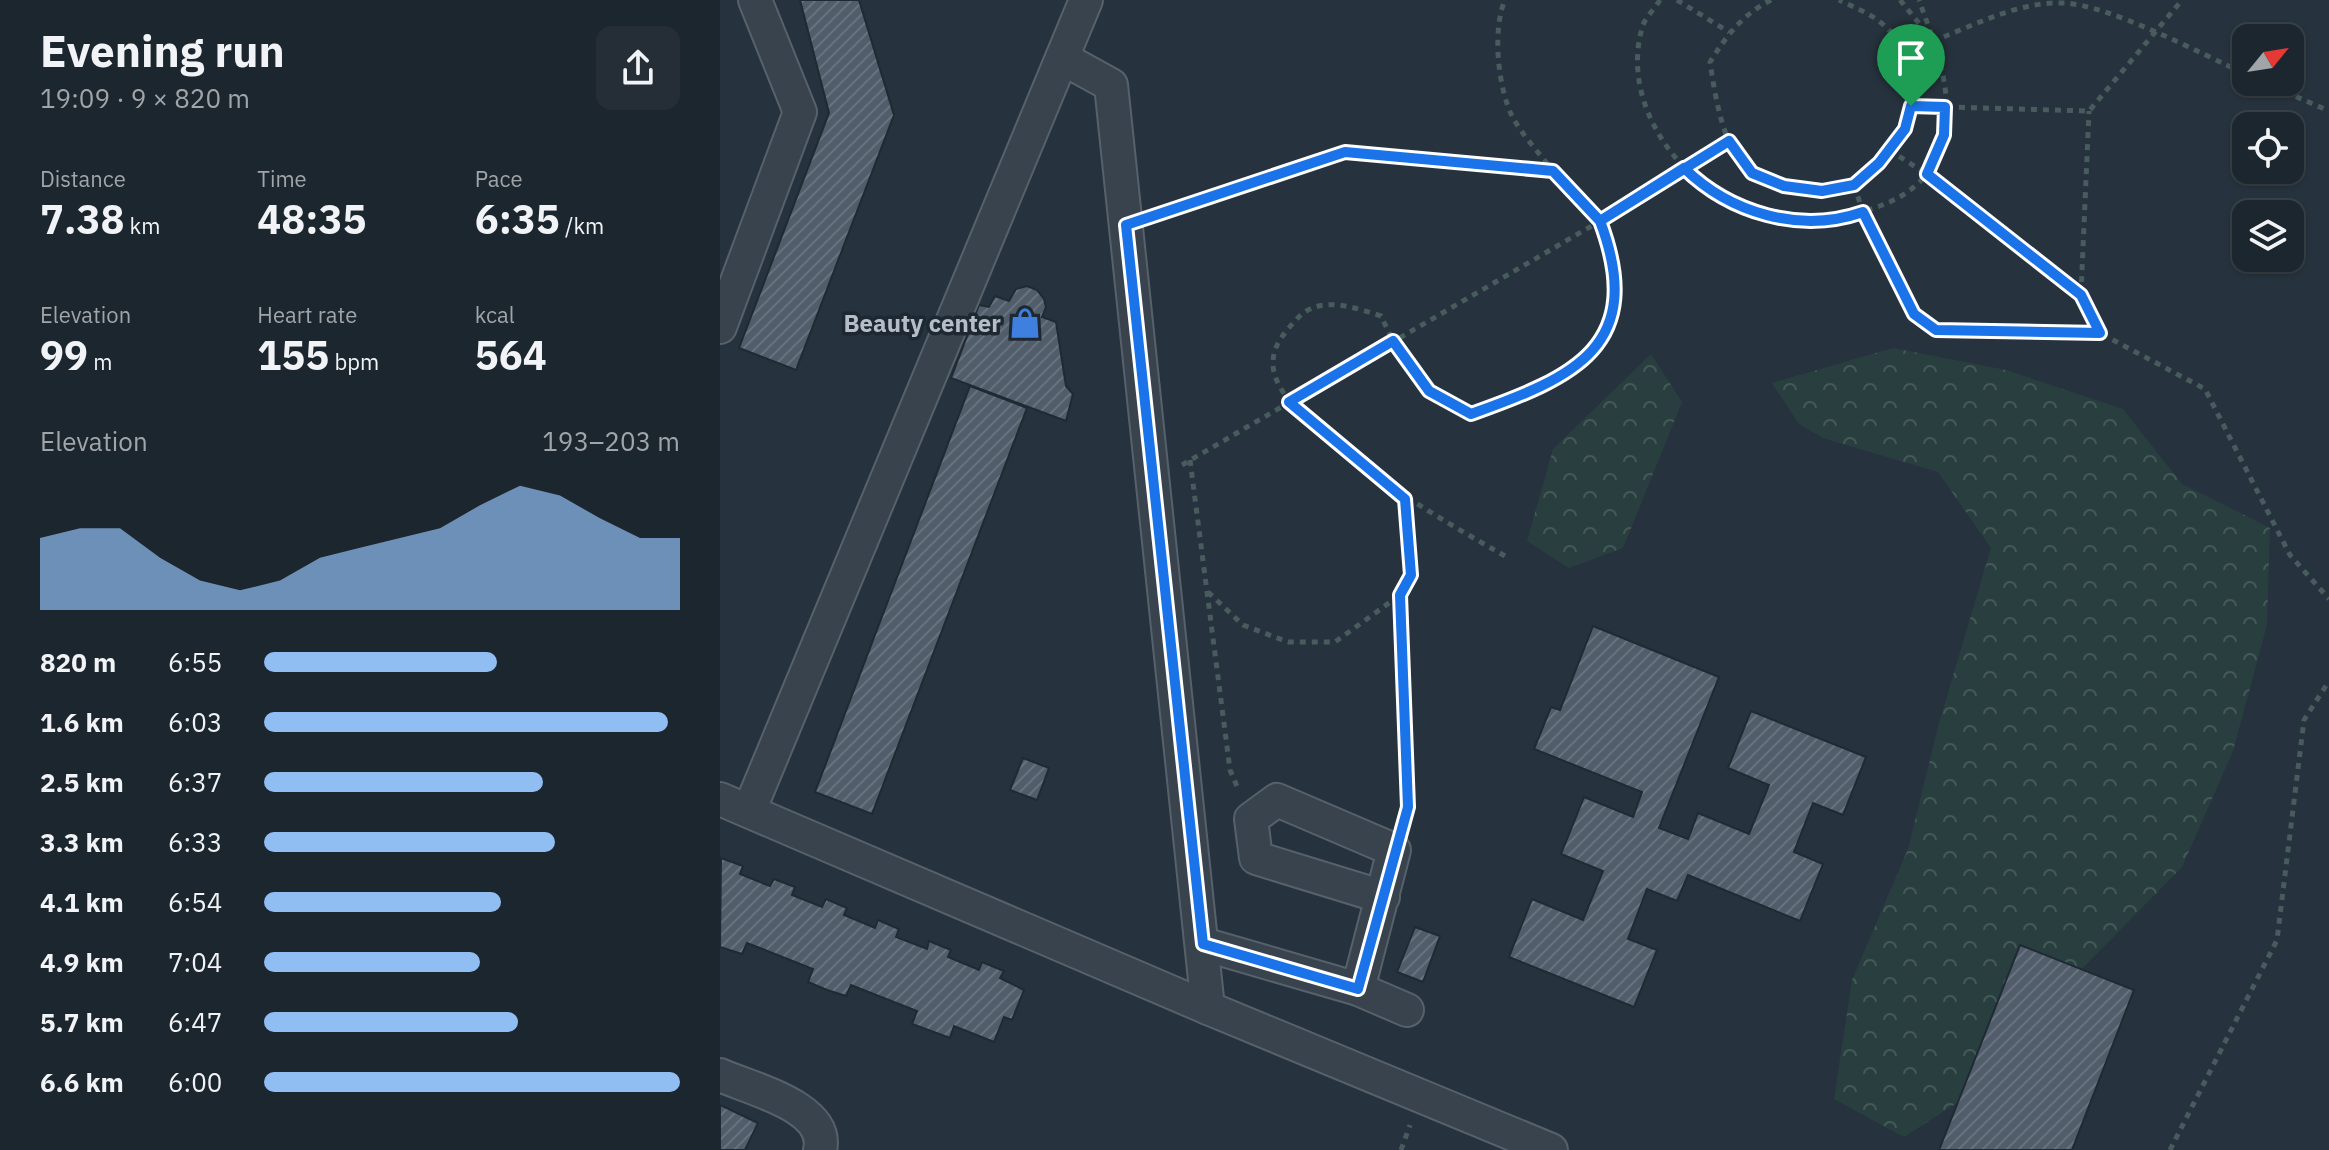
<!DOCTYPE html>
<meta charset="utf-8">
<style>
:root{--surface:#1c262e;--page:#252e36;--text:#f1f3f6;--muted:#a0a5aa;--line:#3a434a;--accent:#90bef3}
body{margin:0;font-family:"IBM Plex Sans",sans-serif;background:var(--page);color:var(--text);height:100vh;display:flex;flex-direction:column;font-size:30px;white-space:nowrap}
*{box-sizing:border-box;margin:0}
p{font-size:26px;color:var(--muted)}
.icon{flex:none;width:44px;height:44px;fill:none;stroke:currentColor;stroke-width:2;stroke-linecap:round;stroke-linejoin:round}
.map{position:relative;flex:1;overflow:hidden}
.panel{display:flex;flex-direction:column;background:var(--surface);width:720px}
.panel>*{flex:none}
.needle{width:52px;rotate:60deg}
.controls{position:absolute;left:1512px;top:24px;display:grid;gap:16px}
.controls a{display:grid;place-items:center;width:72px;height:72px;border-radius:16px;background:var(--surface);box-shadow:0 2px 6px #0004,0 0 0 2px var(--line);font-size:40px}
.pin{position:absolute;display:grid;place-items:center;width:68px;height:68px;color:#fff;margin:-82px -34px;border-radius:50% 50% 50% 0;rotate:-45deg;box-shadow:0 0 8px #0007}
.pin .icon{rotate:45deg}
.round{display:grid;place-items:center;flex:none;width:84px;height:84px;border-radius:16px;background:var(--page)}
.headline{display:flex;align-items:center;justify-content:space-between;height:136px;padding:0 40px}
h1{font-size:44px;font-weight:800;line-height:60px}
.stats{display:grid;grid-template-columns:repeat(3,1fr);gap:12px;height:136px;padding:8px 40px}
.stats div{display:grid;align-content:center}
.stats b{font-size:40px;font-weight:800}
.stats small{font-size:22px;font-weight:400}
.stats p{font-size:22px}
.chart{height:224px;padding:16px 40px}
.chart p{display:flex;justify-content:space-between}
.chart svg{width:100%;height:144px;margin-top:8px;fill:var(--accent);opacity:.7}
ul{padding:0 40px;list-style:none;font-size:26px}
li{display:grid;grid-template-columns:128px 96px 1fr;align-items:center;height:60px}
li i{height:20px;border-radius:10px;background:var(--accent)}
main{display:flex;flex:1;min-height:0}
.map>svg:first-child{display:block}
.forest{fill:url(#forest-crowns)}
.building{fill:url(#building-hatch);stroke:#202a34;stroke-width:2}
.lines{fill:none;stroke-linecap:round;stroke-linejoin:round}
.minor-casing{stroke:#57616b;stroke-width:36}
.path{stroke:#485c5d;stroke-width:5;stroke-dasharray:6 6;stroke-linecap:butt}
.minor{stroke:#39434d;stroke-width:32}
.route-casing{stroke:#fff;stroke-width:16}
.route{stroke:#1a73e8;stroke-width:10}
.labels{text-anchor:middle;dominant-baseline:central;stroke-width:7;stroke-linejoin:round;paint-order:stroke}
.poi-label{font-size:24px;font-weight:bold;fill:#b5bec8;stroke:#1e2832;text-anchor:end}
</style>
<main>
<section class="panel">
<div class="headline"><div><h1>Evening run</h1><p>19:09 · 9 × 820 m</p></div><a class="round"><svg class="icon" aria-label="share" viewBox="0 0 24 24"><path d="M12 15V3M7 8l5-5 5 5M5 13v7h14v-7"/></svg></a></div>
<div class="stats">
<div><p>Distance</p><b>7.38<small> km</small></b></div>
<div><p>Time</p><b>48:35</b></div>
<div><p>Pace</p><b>6:35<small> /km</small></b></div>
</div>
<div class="stats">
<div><p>Elevation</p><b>99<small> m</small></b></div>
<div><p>Heart rate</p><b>155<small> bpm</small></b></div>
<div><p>kcal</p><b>564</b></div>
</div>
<div class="chart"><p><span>Elevation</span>193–203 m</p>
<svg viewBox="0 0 160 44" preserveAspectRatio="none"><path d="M0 44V22L10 19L20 19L30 28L40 35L50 38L60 35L70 28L80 25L90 22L100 19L110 12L120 6L130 9L140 16L150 22L160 22V44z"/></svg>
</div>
<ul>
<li><b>820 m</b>6:55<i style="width:56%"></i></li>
<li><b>1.6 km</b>6:03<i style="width:97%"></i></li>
<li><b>2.5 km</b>6:37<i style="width:67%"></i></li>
<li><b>3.3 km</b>6:33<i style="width:70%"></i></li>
<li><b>4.1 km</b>6:54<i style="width:57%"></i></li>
<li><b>4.9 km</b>7:04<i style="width:52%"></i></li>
<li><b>5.7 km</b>6:47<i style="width:61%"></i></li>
<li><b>6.6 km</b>6:00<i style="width:100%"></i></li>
</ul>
</section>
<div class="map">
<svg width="1609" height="1150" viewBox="0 0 1609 1150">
<defs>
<pattern id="forest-crowns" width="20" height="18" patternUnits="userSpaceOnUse" patternTransform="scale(2)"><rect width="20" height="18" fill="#293f3f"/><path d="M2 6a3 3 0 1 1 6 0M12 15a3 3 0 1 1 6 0" fill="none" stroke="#465959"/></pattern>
<pattern id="building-hatch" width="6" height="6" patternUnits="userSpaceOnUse" patternTransform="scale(2)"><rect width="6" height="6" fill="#515d6b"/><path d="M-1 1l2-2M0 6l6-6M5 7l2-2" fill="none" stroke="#68727f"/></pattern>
</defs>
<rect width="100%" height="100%" fill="#26323d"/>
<g class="forest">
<path d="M 1173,348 L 1286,370 L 1403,409 L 1462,484 L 1550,528 L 1547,625 L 1513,751 L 1462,867 L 1341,990 L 1263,1086 L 1184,1137 L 1114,1099 L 1132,980 L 1188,849 L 1219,723 L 1271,548 L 1218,472 L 1103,438 L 1079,424 L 1052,383 Z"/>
<path d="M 931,354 L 962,402 L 903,548 L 849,568 L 807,541 L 833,449 Z"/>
</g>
<g class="building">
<path d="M 80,0 L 139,0 L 174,115 L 76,370 L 19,348 L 109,113 Z"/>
<path d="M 307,286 L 317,290 L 324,299 L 326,307 L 322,317 L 336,322 L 346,386 L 353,394 L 346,421 L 231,378 L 259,305 L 269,307 L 275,296 L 289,301 L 296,289 Z"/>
<path d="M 250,386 L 307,408 L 152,814 L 95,792 Z"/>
<path d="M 873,626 L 999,677 L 939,828 L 968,839 L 978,813 L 1029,834 L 1049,785 L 1008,768 L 1031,711 L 1146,757 L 1123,815 L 1093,803 L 1074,852 L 1103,864 L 1080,921 L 968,875 L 957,901 L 927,889 L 908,939 L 937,950 L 914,1007 L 789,957 L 812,899 L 863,920 L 883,871 L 841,854 L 864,797 L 913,817 L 922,792 L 814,749 L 831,707 L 840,710 Z"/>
<path d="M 303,758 L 329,768 L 317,800 L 290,790 Z"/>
<path d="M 1,858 L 23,866 L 20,874 L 50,886 L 54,879 L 75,887 L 72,895 L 102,907 L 106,899 L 127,908 L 124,915 L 155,928 L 158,920 L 179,929 L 176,937 L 207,949 L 209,941 L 231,950 L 228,957 L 259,970 L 262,962 L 284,971 L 280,978 L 304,990 L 292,1020 L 284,1017 L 274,1042 L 234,1026 L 230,1038 L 192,1024 L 197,1011 L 131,985 L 126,996 L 107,990 L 88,982 L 93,969 L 27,943 L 22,954 L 0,947 Z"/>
<path d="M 695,927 L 720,936 L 703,982 L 677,972 Z"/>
<path d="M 1300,945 L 1414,990 L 1352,1150 L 1219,1150 Z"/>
<path d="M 0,1105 L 38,1123 L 25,1150 L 0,1150 Z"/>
</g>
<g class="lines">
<defs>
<g id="minor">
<path d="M 342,58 L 391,85 L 488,1008"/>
<path d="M 0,327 L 80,112 L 35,0"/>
<path d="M 0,799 L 488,1008 L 831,1150"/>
<path d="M 29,811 L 366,0"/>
<path d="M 483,944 L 638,989 L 674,850 L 557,800 L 531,819 L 536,858 L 663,897"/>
<path d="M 638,989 L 687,1010"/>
<path d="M 0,1075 C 31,1089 110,1107 100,1150"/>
</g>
</defs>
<use href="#minor" class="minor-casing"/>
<g class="path">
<path d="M 940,0 C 935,8 926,17 923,25 C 897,107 967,196 1044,215 C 1083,225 1120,220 1157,207 C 1192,195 1216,173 1224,136 C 1234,90 1214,42 1199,0"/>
<path d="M 957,0 L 1009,32"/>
<path d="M 1051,0 C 1022,15 1007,35 990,62 C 995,95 1003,153 1033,174 C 1057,190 1108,198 1134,185 C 1188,156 1213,74 1167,28 C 1154,15 1136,8 1119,0"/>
<path d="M 1180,0 L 1210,37"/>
<path d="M 1213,41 C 1253,26 1299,1 1343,3 C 1388,4 1481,54 1526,74"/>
<path d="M 1543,82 L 1609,111"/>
<path d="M 1191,106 L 1369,111 L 1462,0"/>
<path d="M 1169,150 L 1207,174 L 1361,295 L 1380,332"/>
<path d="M 1134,185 L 1143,212 L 1194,314 L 1216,330 L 1380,333 L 1485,389 L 1570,555 L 1609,599"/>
<path d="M 433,216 L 625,152 L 833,171 C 820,154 802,135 792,116 C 778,87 772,30 785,0"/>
<path d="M 1361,294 L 1369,111"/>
<path d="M 470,460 L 510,770 L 519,791"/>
<path d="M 462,465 L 880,221 L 1009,141"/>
<path d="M 785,556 C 736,528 548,423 553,361 C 554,344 565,332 576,320 C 598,294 633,307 661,316 L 673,341 L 709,391 L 751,414 C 787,402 834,388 863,363 C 881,347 886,332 890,310 C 904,244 877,214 833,171"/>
<path d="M 488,592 L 523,625 L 568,642 L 615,642 L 680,595 L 691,575 L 685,499"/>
<path d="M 680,596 L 688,807 L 683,821"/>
<path d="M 681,1150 L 690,1125"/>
<path d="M 1450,1150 L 1557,940 L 1584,720 L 1609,681"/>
</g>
<use href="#minor" class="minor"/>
</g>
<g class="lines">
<defs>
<path id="route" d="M 1191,106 L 1185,129 L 1159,163 L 1134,185 L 1102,191 L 1064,186 L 1032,173 L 1009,141 L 880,221 L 833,171 L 625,152 L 406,225 L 483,944 L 638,989 L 688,807 L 680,595 L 691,575 L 685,499 L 569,402 L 673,341 L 709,391 L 751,414 C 855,377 927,346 880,221 L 964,168 C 1010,213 1080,234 1143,212 L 1194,314 L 1216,330 L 1380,333 L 1361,295 L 1207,174 L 1224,135 L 1225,107 L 1191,106"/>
</defs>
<use href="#route" class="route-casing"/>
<use href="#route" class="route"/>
</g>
<defs>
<symbol id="shop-bare" viewBox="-9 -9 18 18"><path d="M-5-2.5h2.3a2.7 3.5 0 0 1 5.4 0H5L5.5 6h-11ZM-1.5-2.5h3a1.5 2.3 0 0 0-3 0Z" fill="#3f7fe0" stroke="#1e2832" stroke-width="2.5" paint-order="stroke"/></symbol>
</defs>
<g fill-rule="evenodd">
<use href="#shop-bare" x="283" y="301" width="44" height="44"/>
</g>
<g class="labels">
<g class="poi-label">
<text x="281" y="323">Beauty center</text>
</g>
</g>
</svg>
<div class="controls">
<a><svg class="needle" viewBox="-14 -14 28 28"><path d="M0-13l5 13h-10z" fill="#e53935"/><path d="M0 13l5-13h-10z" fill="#a0a5aa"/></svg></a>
<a><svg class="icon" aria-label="locate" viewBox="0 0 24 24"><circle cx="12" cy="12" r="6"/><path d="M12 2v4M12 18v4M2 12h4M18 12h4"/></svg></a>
<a><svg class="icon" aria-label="layers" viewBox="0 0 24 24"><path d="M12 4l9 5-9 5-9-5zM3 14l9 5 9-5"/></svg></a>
</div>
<div class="pin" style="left:1191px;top:106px;background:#1e9e55"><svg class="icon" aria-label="arrive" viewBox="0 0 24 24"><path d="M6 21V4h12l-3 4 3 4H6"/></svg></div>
</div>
</main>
